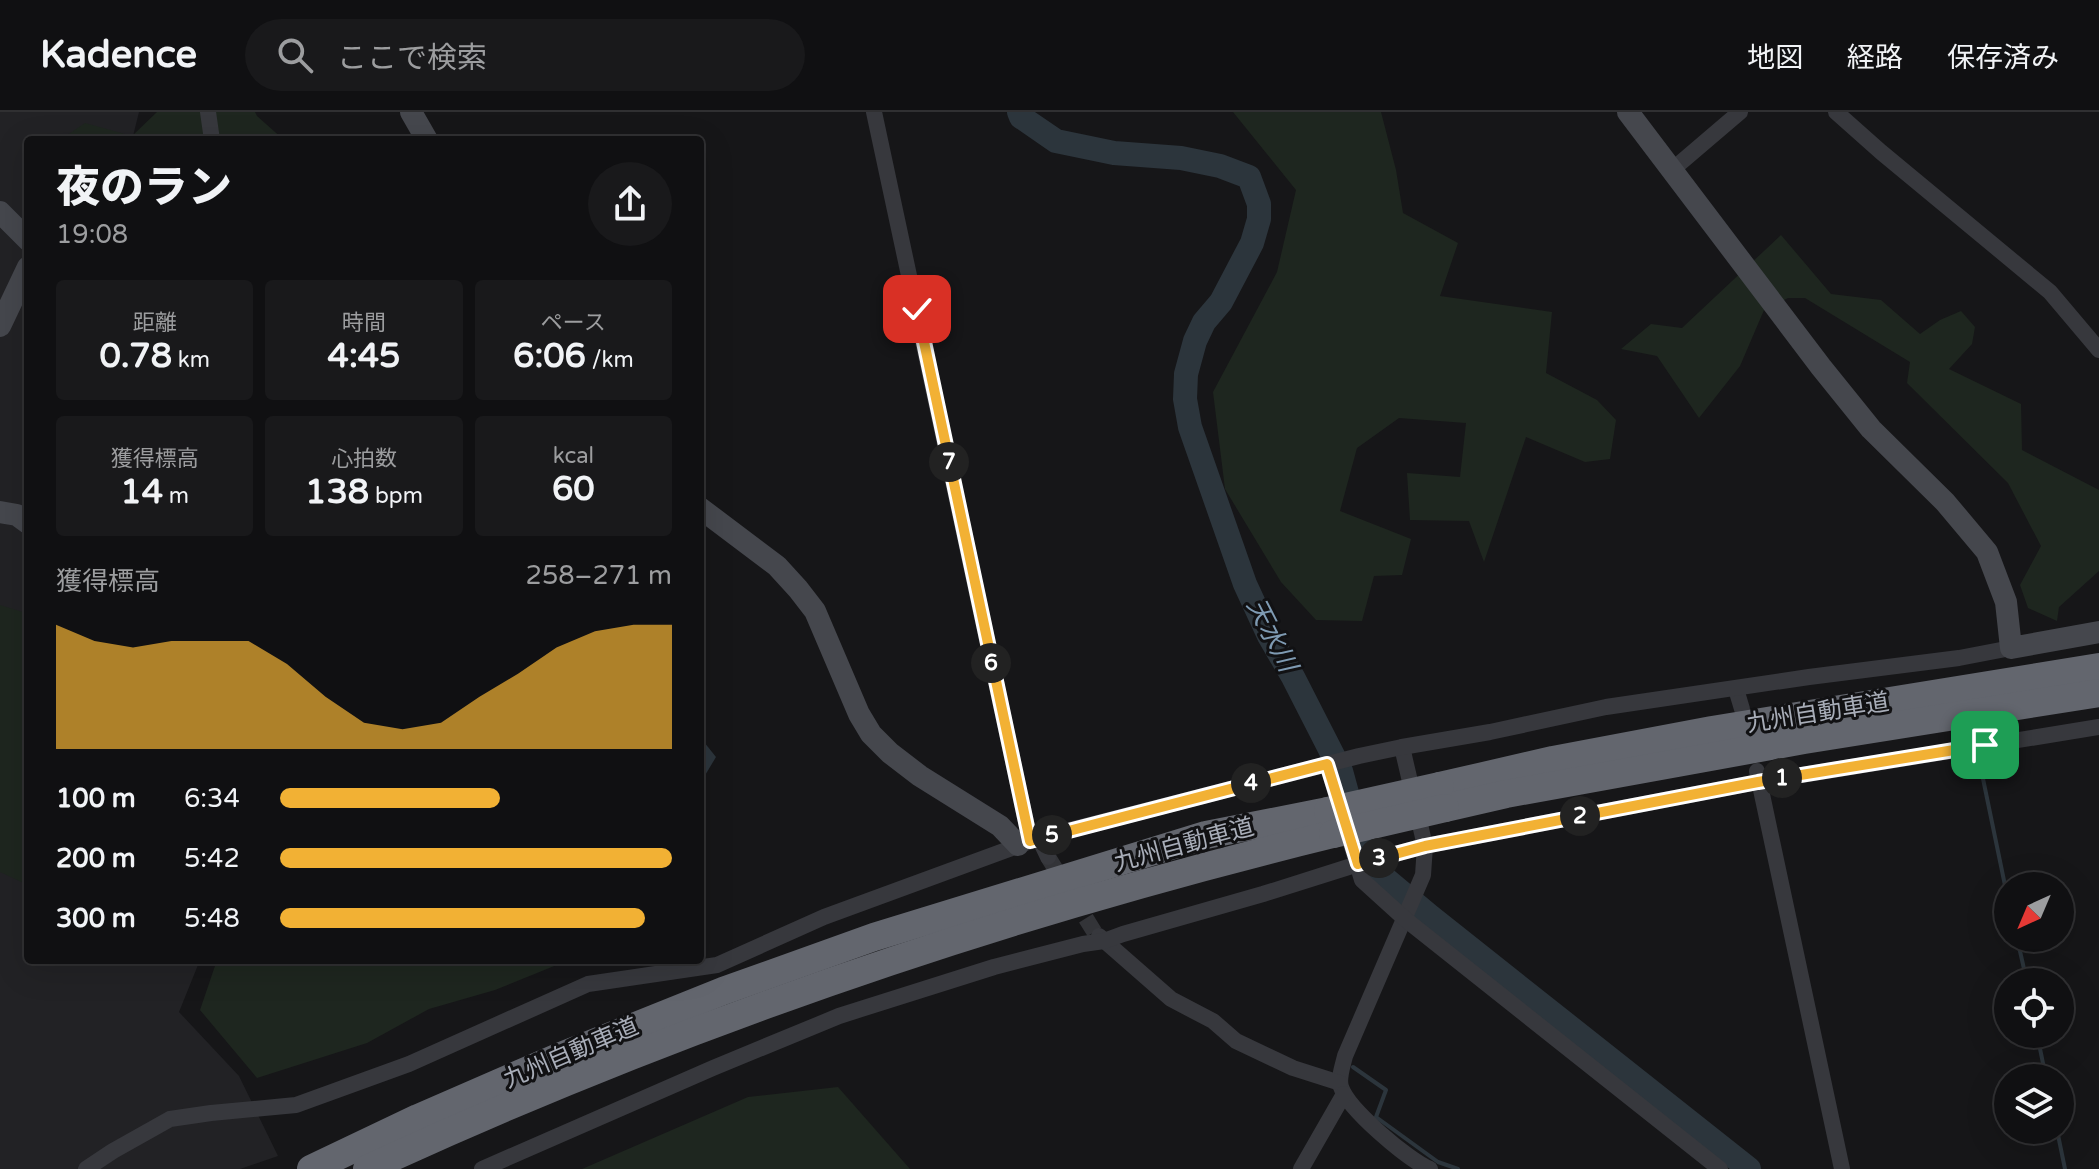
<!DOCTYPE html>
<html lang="ja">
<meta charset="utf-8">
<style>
:root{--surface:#101012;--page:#19191b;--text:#f1f3f6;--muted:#9c9d9f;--line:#303032;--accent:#f2b134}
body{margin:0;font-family:"Varela Round","Noto Sans JP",sans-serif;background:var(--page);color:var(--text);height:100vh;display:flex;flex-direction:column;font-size:30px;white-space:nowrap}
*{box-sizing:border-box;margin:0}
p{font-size:26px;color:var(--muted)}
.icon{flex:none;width:44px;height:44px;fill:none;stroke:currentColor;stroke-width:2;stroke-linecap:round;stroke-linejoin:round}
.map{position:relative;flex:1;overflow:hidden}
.sheet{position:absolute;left:24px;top:24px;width:680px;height:828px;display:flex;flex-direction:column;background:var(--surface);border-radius:8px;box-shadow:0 8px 32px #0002,0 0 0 2px var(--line)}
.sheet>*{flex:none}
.needle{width:52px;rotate:224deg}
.controls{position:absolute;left:1994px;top:760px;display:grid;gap:16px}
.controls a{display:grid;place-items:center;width:80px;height:80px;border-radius:50%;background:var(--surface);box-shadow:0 8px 32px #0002,0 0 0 2px var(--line);font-size:40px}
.pin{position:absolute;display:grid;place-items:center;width:68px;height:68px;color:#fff;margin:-34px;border-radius:16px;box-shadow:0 4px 12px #0006}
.km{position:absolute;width:40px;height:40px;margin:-20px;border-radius:50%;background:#222;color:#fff;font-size:22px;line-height:40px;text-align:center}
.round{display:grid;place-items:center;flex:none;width:84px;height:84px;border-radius:42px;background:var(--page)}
.summary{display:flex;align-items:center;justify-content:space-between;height:136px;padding:0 32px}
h1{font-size:44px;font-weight:800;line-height:60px}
.figures{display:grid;grid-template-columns:repeat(3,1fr);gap:12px;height:136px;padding:8px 32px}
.figures div{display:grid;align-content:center;border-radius:8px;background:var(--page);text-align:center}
.figures b{font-size:34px;font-weight:800}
.figures small{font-size:22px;font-weight:400}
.figures p{font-size:22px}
.chart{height:224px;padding:16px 32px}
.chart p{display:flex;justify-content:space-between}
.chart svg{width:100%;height:144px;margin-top:8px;fill:var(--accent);opacity:.7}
ul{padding:0 32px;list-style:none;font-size:26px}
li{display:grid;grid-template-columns:128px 96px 1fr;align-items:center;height:60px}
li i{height:20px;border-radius:10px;background:var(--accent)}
header{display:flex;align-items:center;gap:48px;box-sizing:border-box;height:112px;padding:0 40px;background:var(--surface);border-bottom:2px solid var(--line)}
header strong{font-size:38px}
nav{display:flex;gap:44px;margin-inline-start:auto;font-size:28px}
.search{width:560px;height:72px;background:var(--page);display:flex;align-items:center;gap:20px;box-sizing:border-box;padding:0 28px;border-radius:44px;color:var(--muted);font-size:30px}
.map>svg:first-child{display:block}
.built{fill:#222225}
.green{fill:#1e261f}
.water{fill:#2c353c}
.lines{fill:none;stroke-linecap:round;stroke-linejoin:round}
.stream{stroke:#2c353c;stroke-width:4}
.river{stroke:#2c353c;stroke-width:24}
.street-tunnel{stroke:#333438;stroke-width:16;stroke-dasharray:16 8;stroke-linecap:butt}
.street{stroke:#37383d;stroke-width:16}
.secondary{stroke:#45474d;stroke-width:22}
.highway{stroke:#63666e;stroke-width:28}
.highway-bridge{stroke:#63666e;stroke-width:28}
.route-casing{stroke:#fff;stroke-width:16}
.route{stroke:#f2b134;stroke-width:10}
.labels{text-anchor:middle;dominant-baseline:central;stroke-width:6;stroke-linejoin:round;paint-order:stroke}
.street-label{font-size:24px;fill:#a8adb8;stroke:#111113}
.water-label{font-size:26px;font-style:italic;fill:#7f9bb3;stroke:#111113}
</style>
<header>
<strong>Kadence</strong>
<div class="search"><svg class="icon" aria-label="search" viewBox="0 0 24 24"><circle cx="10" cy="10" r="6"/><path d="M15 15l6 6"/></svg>ここで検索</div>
<nav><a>地図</a><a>経路</a><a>保存済み</a></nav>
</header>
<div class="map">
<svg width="2099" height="1057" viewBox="0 0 2099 1057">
<rect width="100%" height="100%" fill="#161618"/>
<path class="built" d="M 0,0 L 139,0 L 132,28 L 28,28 L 28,848 L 200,848 L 179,900 L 239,964 L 278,1044 L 240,1057 L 0,1057 Z"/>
<g class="green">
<path d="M 157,0 L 255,0 L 257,4 L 284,28 L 60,28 L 85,11 L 132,24 Z"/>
<path d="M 1233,0 L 1381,0 L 1396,58 L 1403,101 L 1458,131 L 1440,184 L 1552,200 L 1546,261 L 1597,288 L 1616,308 L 1610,347 L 1585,350 L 1526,325 L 1484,450 L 1469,409 L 1410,408 L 1407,361 L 1460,365 L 1466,311 L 1399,306 L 1357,336 L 1340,399 L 1411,427 L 1402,463 L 1374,464 L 1362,509 L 1316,508 L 1281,470 L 1225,377 L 1213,280 L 1277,160 L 1296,78 Z"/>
<path d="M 1781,123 L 1831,182 L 1881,188 L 1920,222 L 1940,208 L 1961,199 L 1975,215 L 1972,232 L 1949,257 L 2021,292 L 2022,338 L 2099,378 L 2099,459 L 2059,495 L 2057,509 L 2028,496 L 2020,473 L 2041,434 L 2008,371 L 1907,271 L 1910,250 L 1805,186 L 1788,186 L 1764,198 L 1740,254 L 1699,306 L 1657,244 L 1621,237 L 1651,212 L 1682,216 Z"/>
<path d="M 0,493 L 26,501 L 28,504 L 28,773 L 0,760 Z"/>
<path d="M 217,848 L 569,848 L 495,878 L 429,897 L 367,931 L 257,966 L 200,898 Z"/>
<path d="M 838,975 L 910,1057 L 582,1057 L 748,985 Z"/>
</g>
<path class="water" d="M 700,625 L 716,645 L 704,665 L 700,666 Z"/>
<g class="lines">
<g class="stream">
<path d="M 1981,657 L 2008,788"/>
<path d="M 2017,826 L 2027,870"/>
<path d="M 2037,922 L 2046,966"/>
<path d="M 1353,955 L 1386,978 L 1376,1005 L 1438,1050 L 1458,1057"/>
<path d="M 2057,1018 L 2065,1057"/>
</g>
<path class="river" d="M 1019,0 L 1021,5 L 1056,29 L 1114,41 L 1181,46 L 1220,54 L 1249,65 L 1259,92 L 1259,107 L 1252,131 L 1221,190 L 1204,210 L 1195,229 L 1186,262 L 1185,287 L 1190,315 L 1245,472 L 1269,524 L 1293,565 L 1341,659 L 1362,736 L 1376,759 L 1431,805 L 1749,1057"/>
<path class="street-tunnel" d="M 1048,745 L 1095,821"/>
<g class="street">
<path d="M 208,0 L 212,28"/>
<path d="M 874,0 L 1030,729"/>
<path d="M 1836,0 L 1881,40 L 2050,180 L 2099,238"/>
<path d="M 1672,58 L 1740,0"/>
<path d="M 1736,577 L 1742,597"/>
<path d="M 1402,635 L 1425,734 L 1423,763 L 1345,944 C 1343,953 1338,966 1341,975 C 1348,997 1408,1048 1430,1057"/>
<path d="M 1327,652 L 1362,768 L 1405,807 L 1720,1057"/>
<path d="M 1757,659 L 1842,1057"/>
<path d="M 1039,726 L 1048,745"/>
<path d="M 1099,824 L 1171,887 L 1213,909 L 1236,929 L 1293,956 L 1340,971"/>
<path d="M 86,1057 L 113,1039 L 170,1007 L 211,1001 L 296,993 L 409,952 L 588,872 L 717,853 L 824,805 L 1039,726 L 1359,644 L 1402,635 L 1490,620 L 1606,595 L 1809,565 L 1959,546 L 2011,536"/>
<path d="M 482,1057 L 713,956 L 839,904 L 994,855 L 1083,832 L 1104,829 L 1123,822 L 1263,782 L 1358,752 L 1425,734 L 1758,670 L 2099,615"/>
<path d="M 1301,1057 L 1344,982"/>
</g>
<g class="secondary">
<path d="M 411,0 L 427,28"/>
<path d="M 1628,0 L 1821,255 L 1871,317 L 1945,390 L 1987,440 L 2006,490 L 2011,536 L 2099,520"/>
<path d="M 0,100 L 28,128"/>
<path d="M 0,214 L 28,155"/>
<path d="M 700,396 L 777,454 L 798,477 L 815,499 L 859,602 L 871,622 L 890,641 L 920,664 L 1000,714 L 1018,733"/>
<path d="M 0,400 L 17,403 L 28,411"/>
</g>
<g class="highway">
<path d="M 1440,674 L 1553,648 L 1712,618 L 2099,555"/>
<path d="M 1445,696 L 1506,682 L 1804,628 L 2099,581"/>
<path d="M 311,1057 L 418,1006 L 556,946 L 723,879 L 874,825 L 1206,723 L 1328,699"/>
<path d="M 367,1057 C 678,913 1001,803 1333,722"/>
</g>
<g class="highway-bridge">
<path d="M 1328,699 L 1440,674"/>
<path d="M 1333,722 L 1445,696"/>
</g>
</g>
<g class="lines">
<defs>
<path id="route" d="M 917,197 L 1030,729 L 1327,652 L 1358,752 L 1425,734 L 1758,670 L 1985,633"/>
</defs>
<use href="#route" class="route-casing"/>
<use href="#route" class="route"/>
</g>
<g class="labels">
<g class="street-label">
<text transform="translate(1818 601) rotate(-9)">九州自動車道</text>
<text transform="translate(1184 733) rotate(-15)">九州自動車道</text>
<text transform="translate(571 941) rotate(-23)">九州自動車道</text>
</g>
<g class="water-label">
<text transform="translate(1272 523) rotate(63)">天水川</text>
</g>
</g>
</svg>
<div class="controls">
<a><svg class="needle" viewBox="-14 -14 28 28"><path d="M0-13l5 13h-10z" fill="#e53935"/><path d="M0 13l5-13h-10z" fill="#9c9d9f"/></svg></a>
<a><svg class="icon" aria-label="locate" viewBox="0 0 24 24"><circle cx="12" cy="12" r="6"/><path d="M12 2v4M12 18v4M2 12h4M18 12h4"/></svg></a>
<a><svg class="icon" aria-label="layers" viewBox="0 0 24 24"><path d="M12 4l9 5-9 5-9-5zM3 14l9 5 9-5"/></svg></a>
</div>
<div class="pin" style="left:1985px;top:633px;background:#1e9e55"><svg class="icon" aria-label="arrive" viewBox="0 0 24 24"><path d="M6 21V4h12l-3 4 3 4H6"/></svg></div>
<div class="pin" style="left:917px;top:197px;background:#d93025"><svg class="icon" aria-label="check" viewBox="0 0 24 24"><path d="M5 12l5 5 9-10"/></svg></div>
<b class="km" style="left:1782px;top:666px">1</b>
<b class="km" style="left:1580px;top:704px">2</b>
<b class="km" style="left:1379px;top:746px">3</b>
<b class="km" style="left:1251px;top:671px">4</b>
<b class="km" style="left:1052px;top:723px">5</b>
<b class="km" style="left:991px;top:551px">6</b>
<b class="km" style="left:949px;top:350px">7</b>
<section class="sheet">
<div class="summary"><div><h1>夜のラン</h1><p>19:08</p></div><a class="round"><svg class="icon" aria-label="share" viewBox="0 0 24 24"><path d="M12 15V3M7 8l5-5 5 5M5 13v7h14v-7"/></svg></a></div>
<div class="figures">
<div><p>距離</p><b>0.78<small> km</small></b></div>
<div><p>時間</p><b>4:45</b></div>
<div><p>ペース</p><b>6:06<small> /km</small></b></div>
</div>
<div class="figures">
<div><p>獲得標高</p><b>14<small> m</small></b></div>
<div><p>心拍数</p><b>138<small> bpm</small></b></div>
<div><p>kcal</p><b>60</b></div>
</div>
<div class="chart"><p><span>獲得標高</span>258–271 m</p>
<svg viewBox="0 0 160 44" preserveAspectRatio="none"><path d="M0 44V6L10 11L20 13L30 11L40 11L50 11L60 18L70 28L80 36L90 38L100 36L110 28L120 21L130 13L140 8L150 6L160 6V44z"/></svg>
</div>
<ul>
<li><b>100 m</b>6:34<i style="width:56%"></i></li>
<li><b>200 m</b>5:42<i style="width:100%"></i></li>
<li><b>300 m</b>5:48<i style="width:93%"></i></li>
</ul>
</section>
</div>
